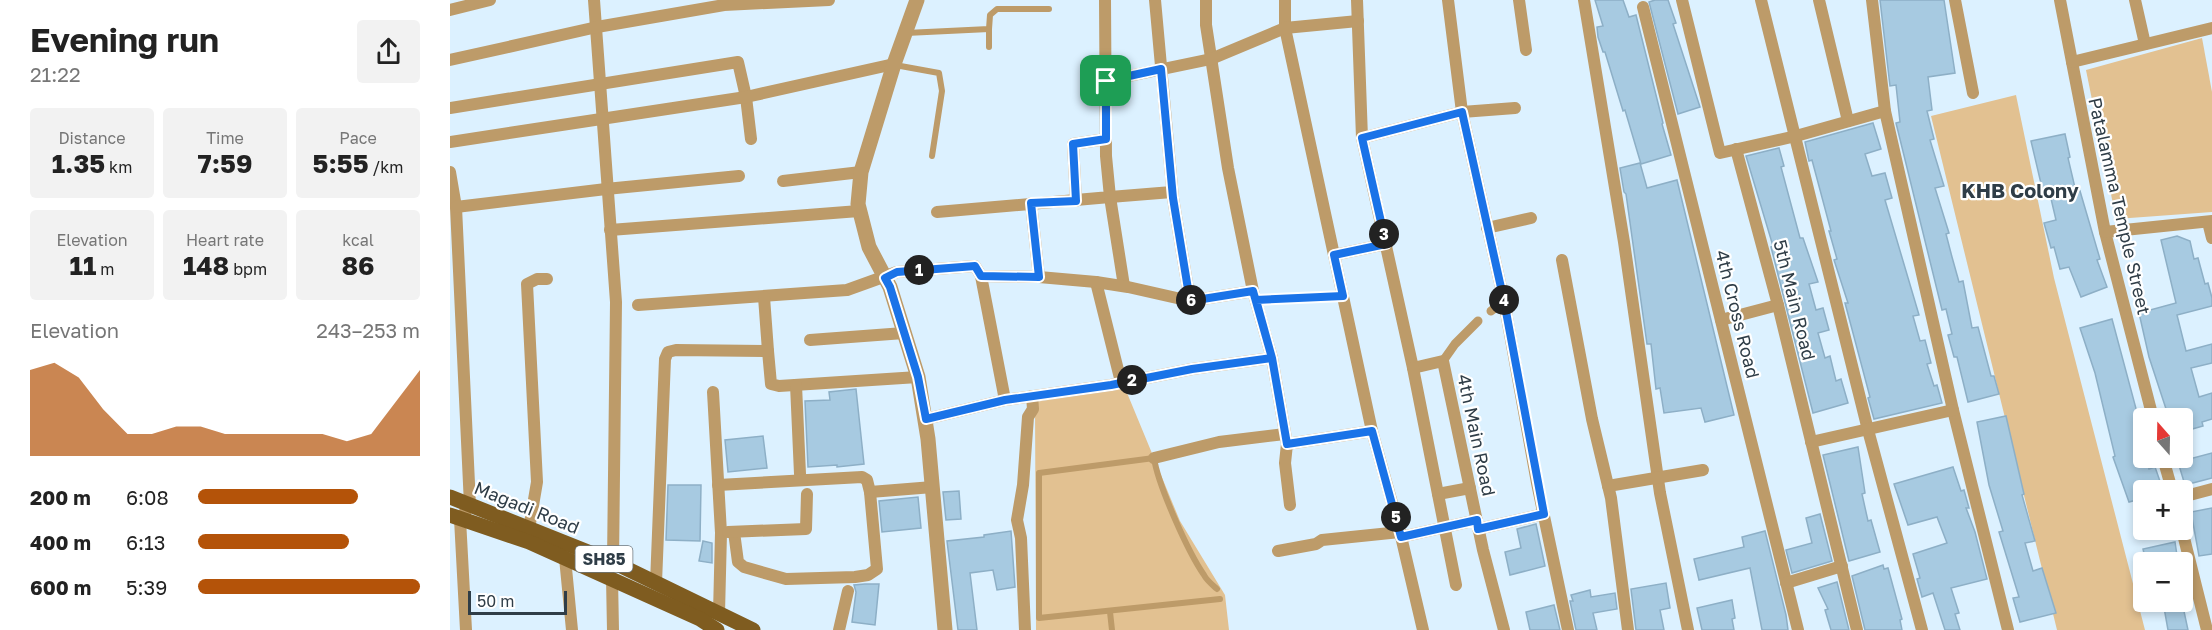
<!DOCTYPE html>
<meta charset="utf-8">
<style>
:root{--surface:#fff;--page:#f2f2f2;--text:#222;--muted:#767676;--accent:#b45309}
body{margin:0;font-family:"Golos Text",sans-serif;background:var(--page);color:var(--text);height:100vh;display:flex;flex-direction:column;font-size:22px;white-space:nowrap}
*{box-sizing:border-box;margin:0}
p{font-size:20px;color:var(--muted)}
.icon{flex:none;width:33px;height:33px;fill:none;stroke:currentColor;stroke-width:2;stroke-linecap:round;stroke-linejoin:round}
.map{position:relative;flex:1;overflow:hidden}
.side{display:flex;flex-direction:column;background:var(--surface);width:450px}
.side>*{flex:none}
.needle{width:39px;rotate:340deg}
.tools{position:absolute;left:1683px;top:408px;display:grid;gap:12px}
.tools a{display:grid;place-items:center;width:60px;height:60px;border-radius:6px;background:var(--surface);box-shadow:0 3px 9px #0003;font-size:30px}
.scale{position:absolute;left:18px;bottom:15px;width:99px;box-sizing:border-box;padding-left:6px;border:3px solid #2f3d47;border-top:0;font-size:16px;line-height:21px;white-space:nowrap;color:#2f3d47;-webkit-text-stroke:4px #fff;paint-order:stroke}
.pin{position:absolute;display:grid;place-items:center;width:51px;height:51px;color:#fff;margin:-26px;border-radius:12px;box-shadow:0 3px 9px #0006}
.km{position:absolute;width:30px;height:30px;margin:-15px;border-radius:50%;background:#222;color:#fff;font-size:16px;line-height:30px;text-align:center}
.round{display:grid;place-items:center;flex:none;width:63px;height:63px;border-radius:6px;background:var(--page)}
.head{display:flex;align-items:center;justify-content:space-between;height:102px;padding:0 30px}
h1{font-size:33px;font-weight:700;line-height:45px}
.metrics{display:grid;grid-template-columns:repeat(3,1fr);gap:9px;height:102px;padding:6px 30px}
.metrics div{display:grid;align-content:center;border-radius:6px;background:var(--page);text-align:center}
.metrics b{font-size:26px;font-weight:700}
.metrics small{font-size:16px;font-weight:400}
.metrics p{font-size:16px}
.chart{height:168px;padding:12px 30px}
.chart p{display:flex;justify-content:space-between}
.chart svg{width:100%;height:108px;margin-top:6px;fill:var(--accent);opacity:.7}
ul{padding:0 30px;list-style:none;font-size:20px}
li{display:grid;grid-template-columns:96px 72px 1fr;align-items:center;height:45px}
li i{height:15px;border-radius:8px;background:var(--accent)}
main{display:flex;flex:1;min-height:0}
.map>svg:first-child{display:block}
.green{fill:#e2c191}
.building{fill:#a7cae1;stroke:#8dafc6;stroke-width:1.5}
.lines{fill:none;stroke-linecap:round;stroke-linejoin:round}
.service{stroke:#bd9b69;stroke-width:6}
.pedestrian{stroke:#bd9b69;stroke-width:9}
.minor{stroke:#bd9b69;stroke-width:12}
.tertiary{stroke:#bd9b69;stroke-width:15}
.primary{stroke:#7f5c20;stroke-width:15}
.route-casing{stroke:#fff;stroke-width:12}
.route{stroke:#1a73e8;stroke-width:8}
.labels{text-anchor:middle;dominant-baseline:central;stroke-width:4.5;stroke-linejoin:round;paint-order:stroke}
.shield{fill:#fff;stroke:#6d777e;stroke-width:1.5}
.shield-label{font-size:16px;font-weight:bold;fill:#2f3d47}
.street-label{font-size:18px;fill:#2f3d47;stroke:#fff}
.neighbourhood-label{font-size:20px;font-weight:bold;fill:#2f3d47;stroke:#fff}
</style>
<main>
<section class="side">
<div class="head"><div><h1>Evening run</h1><p>21:22</p></div><a class="round"><svg class="icon" aria-label="share" viewBox="0 0 24 24"><path d="M12 15V3M7 8l5-5 5 5M5 13v7h14v-7"/></svg></a></div>
<div class="metrics">
<div><p>Distance</p><b>1.35<small> km</small></b></div>
<div><p>Time</p><b>7:59</b></div>
<div><p>Pace</p><b>5:55<small> /km</small></b></div>
</div>
<div class="metrics">
<div><p>Elevation</p><b>11<small> m</small></b></div>
<div><p>Heart rate</p><b>148<small> bpm</small></b></div>
<div><p>kcal</p><b>86</b></div>
</div>
<div class="chart"><p><span>Elevation</span>243–253 m</p>
<svg viewBox="0 0 160 44" preserveAspectRatio="none"><path d="M0 44V9L10 6L20 12L30 25L40 35L50 35L60 32L70 32L80 35L90 35L100 35L110 35L120 35L130 38L140 35L150 22L160 9V44z"/></svg>
</div>
<ul>
<li><b>200 m</b>6:08<i style="width:72%"></i></li>
<li><b>400 m</b>6:13<i style="width:68%"></i></li>
<li><b>600 m</b>5:39<i style="width:100%"></i></li>
</ul>
</section>
<div class="map">
<svg width="1762" height="630" viewBox="0 0 1762 630">
<rect width="100%" height="100%" fill="#dcf1ff"/>
<g class="green">
<path d="M 1752,38 L 1762,92 L 1762,212 L 1666,219 L 1636,70 Z"/>
<path d="M 1566,95 L 1604,278 L 1695,630 L 1607,630 L 1481,116 Z"/>
<path d="M 675,388 L 730,521 L 775,595 L 779,630 L 586,630 L 585,402 Z"/>
</g>
<g class="building">
<path d="M 1145,0 L 1173,0 L 1179,17 L 1186,15 L 1213,123 L 1212,124 L 1221,155 L 1191,164 L 1175,110 L 1173,111 L 1155,52 L 1153,52 L 1148,37 L 1147,27 L 1153,26 Z"/>
<path d="M 1205,0 L 1218,0 L 1226,23 L 1223,24 L 1250,107 L 1228,114 L 1199,2 Z"/>
<path d="M 1430,0 L 1494,0 L 1505,73 L 1478,77 L 1482,110 L 1477,111 L 1484,139 L 1480,140 L 1494,186 L 1485,188 L 1499,233 L 1496,234 L 1502,257 L 1509,282 L 1513,281 L 1522,328 L 1528,327 L 1541,376 L 1544,376 L 1549,394 L 1518,402 L 1507,357 L 1504,357 L 1498,335 L 1502,334 L 1496,309 L 1492,310 L 1446,123 L 1450,122 L 1446,85 L 1440,86 Z"/>
<path d="M 1423,123 L 1431,149 L 1415,154 L 1422,176 L 1435,173 L 1442,198 L 1435,200 L 1469,315 L 1463,316 L 1470,341 L 1475,340 L 1481,363 L 1477,364 L 1484,386 L 1487,385 L 1492,403 L 1424,419 L 1418,398 L 1420,397 L 1395,303 L 1398,303 L 1384,260 L 1387,259 L 1379,231 L 1381,231 L 1362,160 L 1359,161 L 1355,142 Z"/>
<path d="M 1615,134 L 1620,157 L 1618,158 L 1626,192 L 1630,191 L 1650,259 L 1647,260 L 1657,287 L 1631,297 L 1619,267 L 1610,269 L 1604,247 L 1601,248 L 1594,223 L 1606,220 L 1599,190 L 1593,192 L 1581,141 Z"/>
<path d="M 1329,148 L 1334,166 L 1331,167 L 1350,238 L 1353,238 L 1368,282 L 1359,284 L 1366,310 L 1373,308 L 1379,330 L 1368,333 L 1375,358 L 1380,356 L 1386,381 L 1391,379 L 1398,403 L 1363,413 L 1321,247 L 1323,246 L 1296,156 Z"/>
<path d="M 1190,163 L 1197,188 L 1227,180 L 1284,415 L 1255,422 L 1251,408 L 1214,413 L 1210,388 L 1206,389 L 1201,344 L 1197,344 L 1176,194 L 1174,192 L 1170,168 Z"/>
<path d="M 1727,236 L 1740,241 L 1744,259 L 1748,258 L 1755,284 L 1758,283 L 1762,298 L 1762,306 L 1727,315 L 1736,351 L 1762,344 L 1762,363 L 1741,368 L 1749,397 L 1762,393 L 1762,419 L 1752,422 L 1753,426 L 1732,432 L 1732,418 L 1719,418 L 1699,357 L 1689,313 L 1726,303 L 1711,240 Z"/>
<path d="M 1662,319 L 1688,416 L 1686,417 L 1694,441 L 1694,458 L 1696,458 L 1699,469 L 1705,467 L 1713,490 L 1694,490 L 1694,498 L 1679,502 L 1663,457 L 1665,456 L 1645,373 L 1630,328 Z"/>
<path d="M 406,389 L 414,464 L 387,467 L 387,465 L 358,467 L 355,401 L 380,400 L 379,392 Z"/>
<path d="M 1556,416 L 1574,494 L 1572,495 L 1585,541 L 1575,543 L 1583,571 L 1592,568 L 1606,613 L 1570,622 L 1563,598 L 1569,597 L 1549,532 L 1553,531 L 1539,485 L 1527,422 Z"/>
<path d="M 313,436 L 317,468 L 278,472 L 275,440 Z"/>
<path d="M 1408,447 L 1415,493 L 1412,494 L 1418,521 L 1421,520 L 1430,552 L 1399,561 L 1373,455 Z"/>
<path d="M 1762,453 L 1762,478 L 1735,485 L 1728,462 Z"/>
<path d="M 1503,467 L 1511,491 L 1514,490 L 1519,508 L 1516,508 L 1525,532 L 1537,579 L 1501,588 L 1509,613 L 1505,614 L 1510,630 L 1495,630 L 1483,593 L 1472,597 L 1467,579 L 1470,578 L 1463,554 L 1497,543 L 1487,517 L 1458,525 L 1444,484 Z"/>
<path d="M 218,485 L 251,485 L 250,541 L 216,540 Z"/>
<path d="M 509,491 L 511,519 L 496,520 L 493,492 Z"/>
<path d="M 468,497 L 471,528 L 432,532 L 429,501 Z"/>
<path d="M 1762,508 L 1762,554 L 1749,556 L 1741,512 Z"/>
<path d="M 1370,514 L 1382,561 L 1342,573 L 1336,550 L 1362,543 L 1356,518 Z"/>
<path d="M 1086,524 L 1095,566 L 1060,575 L 1055,552 L 1071,548 L 1067,529 Z"/>
<path d="M 561,531 L 565,587 L 547,590 L 543,570 L 520,573 L 527,630 L 508,630 L 497,541 L 534,537 L 534,535 Z"/>
<path d="M 1315,531 L 1336,615 L 1338,630 L 1312,630 L 1300,568 L 1249,580 L 1244,559 L 1294,547 L 1292,537 Z"/>
<path d="M 253,541 L 262,543 L 262,563 L 249,561 Z"/>
<path d="M 1725,542 L 1728,562 L 1696,562 L 1693,549 Z"/>
<path d="M 1433,565 L 1434,569 L 1438,568 L 1452,619 L 1450,620 L 1452,630 L 1415,630 L 1402,576 Z"/>
<path d="M 1387,582 L 1399,630 L 1381,630 L 1375,610 L 1378,609 L 1368,588 Z"/>
<path d="M 1216,583 L 1220,608 L 1210,610 L 1214,630 L 1186,630 L 1181,589 Z"/>
<path d="M 415,584 L 429,584 L 425,625 L 402,622 L 406,592 L 404,585 Z"/>
<path d="M 1140,590 L 1141,597 L 1165,593 L 1167,609 L 1143,613 L 1147,630 L 1126,630 L 1120,601 L 1123,601 L 1121,595 Z"/>
<path d="M 1282,600 L 1285,618 L 1282,619 L 1284,630 L 1252,630 L 1247,608 Z"/>
<path d="M 1713,602 L 1732,602 L 1738,630 L 1718,630 Z"/>
<path d="M 1104,605 L 1110,630 L 1080,630 L 1076,612 Z"/>
</g>
<g class="lines">
<g class="service">
<path d="M 456,33 L 539,29 L 540,15 L 547,9 L 599,9"/>
<path d="M 539,47 L 539,29"/>
<path d="M 445,65 L 489,73 L 492,91 L 482,156"/>
<path d="M 806,300 L 893,296"/>
<path d="M 767,589 C 763,585 757,581 754,575 C 738,552 708,485 704,458 L 589,473 L 589,618 L 770,599"/>
<path d="M 660,612 L 662,630"/>
</g>
<g class="pedestrian">
<path d="M 1041,311 L 1054,301"/>
<path d="M 993,361 L 1005,344 L 1028,321"/>
</g>
<g class="minor">
<path d="M 144,0 L 166,302 L 163,562"/>
<path d="M 705,0 L 723,198 L 740,301"/>
<path d="M 756,0 L 756,25 L 778,168 L 803,291 L 822,358 L 837,444 L 922,431"/>
<path d="M 835,0 L 835,28 L 922,431 L 950,532 L 973,630"/>
<path d="M 907,0 L 912,138 L 963,368 L 993,361 L 1033,550 L 1054,630"/>
<path d="M 998,0 L 1012,112 L 1054,301 L 1087,483 L 1118,630"/>
<path d="M 1069,0 L 1076,50"/>
<path d="M 1134,0 L 1174,242 L 1210,493 L 1238,630"/>
<path d="M 1232,0 L 1270,153 L 1346,136 L 1435,111"/>
<path d="M 1311,0 L 1418,430 L 1472,630"/>
<path d="M 1369,0 L 1398,121"/>
<path d="M 1422,0 L 1435,111 L 1503,410 L 1558,630"/>
<path d="M 1505,0 L 1523,93"/>
<path d="M 1610,0 L 1655,232 L 1703,418"/>
<path d="M 1685,0 L 1695,44"/>
<path d="M 1193,7 L 1348,630"/>
<path d="M 0,10 L 40,0"/>
<path d="M 0,60 L 147,27 L 274,5 L 379,0"/>
<path d="M 1622,62 L 1762,28"/>
<path d="M 655,81 L 761,59 L 835,28 L 908,21"/>
<path d="M 0,108 L 288,62 L 296,97 L 301,139"/>
<path d="M 912,138 L 1012,112 L 1065,108"/>
<path d="M 0,142 L 296,97 L 444,64"/>
<path d="M 1286,149 L 1328,305 L 1407,630"/>
<path d="M 0,172 L 6,207 L 20,505 L 10,519 L 16,630"/>
<path d="M 333,181 L 411,172"/>
<path d="M 626,201 L 623,144 L 656,139"/>
<path d="M 581,203 L 589,277"/>
<path d="M 6,207 L 156,189 L 289,176"/>
<path d="M 487,212 L 660,197 L 656,156 L 655,0"/>
<path d="M 1758,222 L 1762,238"/>
<path d="M 1037,228 L 1081,218"/>
<path d="M 160,230 L 409,211"/>
<path d="M 1655,232 L 1762,221"/>
<path d="M 884,255 L 936,244"/>
<path d="M 1112,260 L 1142,419 L 1161,498 L 1178,630"/>
<path d="M 531,276 L 555,400"/>
<path d="M 646,282 L 671,382"/>
<path d="M 674,286 L 660,197 L 722,192"/>
<path d="M 188,305 L 397,290 L 447,272 L 525,266 L 531,276 L 589,277 L 646,282 L 678,287 L 740,301 L 803,291"/>
<path d="M 1271,320 L 1328,305"/>
<path d="M 360,340 L 454,333"/>
<path d="M 318,351 L 321,384 L 329,386 L 468,377"/>
<path d="M 963,368 L 1006,585"/>
<path d="M 346,385 L 350,474"/>
<path d="M 263,392 L 271,533 L 269,613"/>
<path d="M 476,419 L 555,400 L 661,385 L 742,369 L 822,358"/>
<path d="M 1361,442 L 1503,410"/>
<path d="M 837,444 L 835,463 L 840,505"/>
<path d="M 704,458 L 769,442 L 835,434"/>
<path d="M 1713,458 L 1722,490"/>
<path d="M 268,485 L 412,477 L 417,480 L 420,492 L 427,569 L 418,575 L 405,577 L 336,579 L 294,567 L 288,562 L 284,532"/>
<path d="M 1158,486 L 1253,470"/>
<path d="M 420,492 L 483,487"/>
<path d="M 988,494 L 1020,488"/>
<path d="M 1732,497 L 1762,489"/>
<path d="M 79,529 L 87,482 L 77,284 L 87,279 L 97,279"/>
<path d="M 1028,529 L 1094,514"/>
<path d="M 1732,530 L 1757,630"/>
<path d="M 278,532 L 356,529 L 357,494"/>
<path d="M 951,537 L 1027,520"/>
<path d="M 828,551 L 866,544 L 872,540 L 950,532"/>
<path d="M 115,558 L 122,630"/>
<path d="M 162,578 L 163,630"/>
<path d="M 206,583 L 215,359 L 218,352 L 226,350 L 318,351 L 314,297"/>
<path d="M 1336,583 L 1392,566"/>
<path d="M 389,630 L 398,591"/>
<path d="M 575,630 L 571,538 L 567,520 L 573,485 L 578,417 L 583,409 L 582,396"/>
</g>
<path class="tertiary" d="M 467,0 L 444,64 L 411,172 L 408,204 L 419,247 L 440,287 L 468,377 L 478,439 L 495,630"/>
<g class="primary">
<path d="M 0,497 L 163,562 L 303,630"/>
<path d="M 0,515 L 79,542 L 250,619 L 267,630"/>
</g>
</g>
<g class="lines">
<defs>
<path id="route" d="M 656,81 L 656,139 L 623,144 L 626,201 L 581,203 L 589,277 L 531,276 L 525,266 L 447,272 L 435,278 L 440,287 L 468,377 L 476,419 L 555,400 L 661,385 L 742,369 L 822,358 L 806,300 L 893,296 L 884,255 L 936,244 L 912,138 L 1012,112 L 1054,301 L 1094,514 L 1028,529 L 1027,520 L 951,537 L 922,431 L 837,444 L 822,358 L 803,291 L 740,301 L 723,198 L 711,69 L 656,81"/>
</defs>
<use href="#route" class="route-casing"/>
<use href="#route" class="route"/>
</g>
<g class="labels">
<rect class="shield" x="125.5" y="546" width="57" height="26" rx="4.5"/>
<g class="shield-label">
<text x="154" y="559">SH85</text>
</g>
<g class="street-label">
<text transform="translate(1670 206) rotate(77)">Patalamma Temple Street</text>
<text transform="translate(1345 300) rotate(76)">5th Main Road</text>
<text transform="translate(1288 314) rotate(76)">4th Cross Road</text>
<text transform="translate(1027 435) rotate(78)">4th Main Road</text>
<text transform="translate(77 507) rotate(22)">Magadi Road</text>
</g>
<g class="neighbourhood-label">
<text x="1570" y="190">KHB Colony</text>
</g>
</g>
</svg>
<div class="tools">
<a><svg class="needle" viewBox="-14 -14 28 28"><path d="M0-13l5 13h-10z" fill="#e53935"/><path d="M0 13l5-13h-10z" fill="#767676"/></svg></a>
<a>+</a>
<a>−</a>
</div>
<div class="scale">50 m</div>
<div class="pin" style="left:656px;top:81px;background:#1e9e55"><svg class="icon" aria-label="arrive" viewBox="0 0 24 24"><path d="M6 21V4h12l-3 4 3 4H6"/></svg></div>
<b class="km" style="left:469px;top:270px">1</b>
<b class="km" style="left:682px;top:380px">2</b>
<b class="km" style="left:934px;top:234px">3</b>
<b class="km" style="left:1054px;top:300px">4</b>
<b class="km" style="left:946px;top:517px">5</b>
<b class="km" style="left:741px;top:300px">6</b>
</div>
</main>
